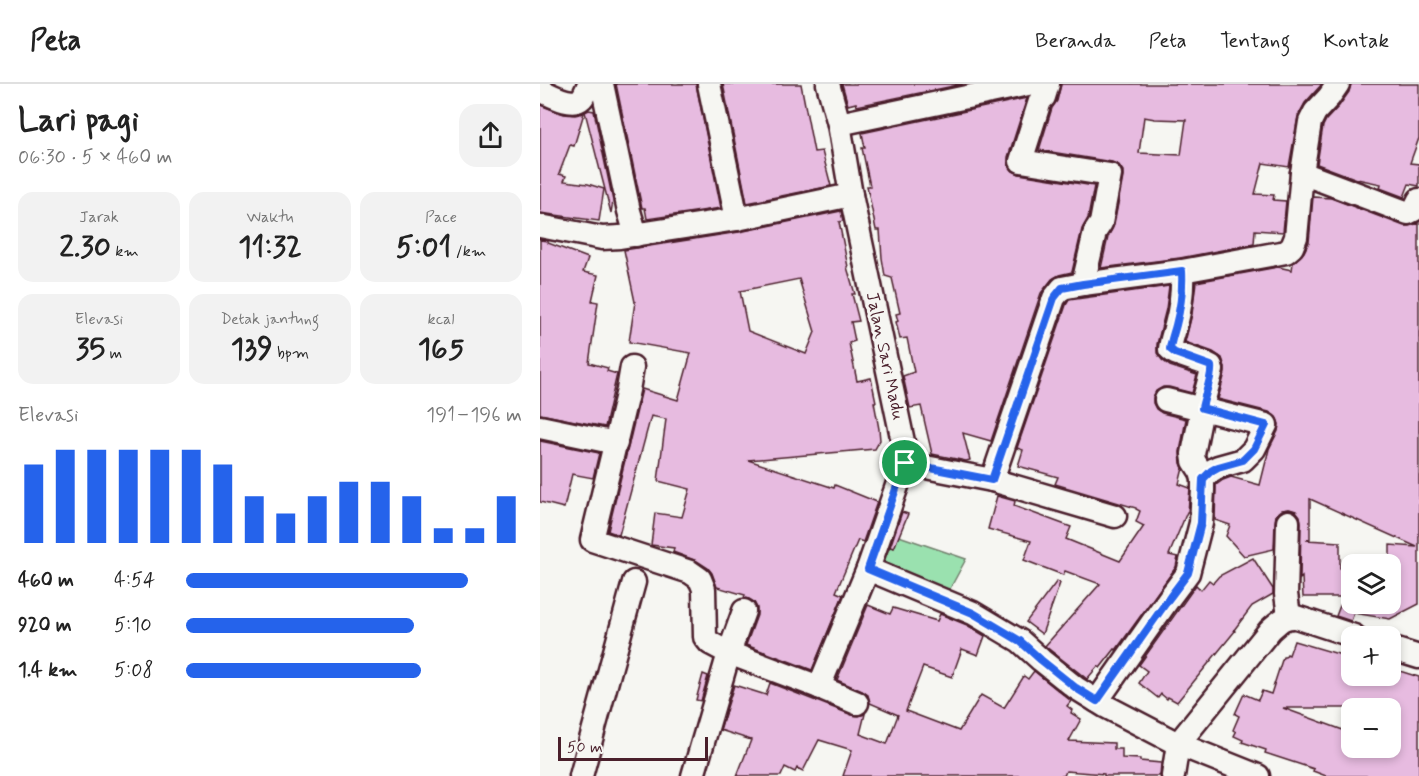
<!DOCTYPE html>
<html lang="id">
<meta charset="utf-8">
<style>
:root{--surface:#fff;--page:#f2f2f2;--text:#222;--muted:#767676;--line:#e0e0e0;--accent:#2563eb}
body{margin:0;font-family:Mynerve,sans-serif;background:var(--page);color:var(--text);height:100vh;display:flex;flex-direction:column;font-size:22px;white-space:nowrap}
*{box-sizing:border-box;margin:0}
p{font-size:20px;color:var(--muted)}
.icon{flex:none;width:33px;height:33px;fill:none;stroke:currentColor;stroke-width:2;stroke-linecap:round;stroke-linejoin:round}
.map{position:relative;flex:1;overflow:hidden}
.details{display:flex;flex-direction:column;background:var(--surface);width:540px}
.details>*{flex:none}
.fabs{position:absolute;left:801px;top:470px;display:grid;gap:12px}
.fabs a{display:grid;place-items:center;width:60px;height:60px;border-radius:12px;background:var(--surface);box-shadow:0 3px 9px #0003;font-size:30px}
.scale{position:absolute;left:18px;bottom:15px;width:150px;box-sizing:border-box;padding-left:6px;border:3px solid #4a1f2b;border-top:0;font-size:16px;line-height:21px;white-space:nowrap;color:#4a1f2b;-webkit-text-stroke:4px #f6f6f2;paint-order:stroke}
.pin{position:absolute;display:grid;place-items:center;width:51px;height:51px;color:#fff;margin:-26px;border:3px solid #fff;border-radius:50%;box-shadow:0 2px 6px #0007}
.round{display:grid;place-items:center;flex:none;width:63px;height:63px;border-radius:18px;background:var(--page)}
.head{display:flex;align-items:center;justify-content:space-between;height:102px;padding:0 18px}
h1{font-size:33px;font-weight:700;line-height:45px}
.figures{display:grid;grid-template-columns:repeat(3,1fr);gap:9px;height:102px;padding:6px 18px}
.figures div{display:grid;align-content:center;border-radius:15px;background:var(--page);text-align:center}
.figures b{font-size:30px;font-weight:700}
.figures small{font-size:16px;font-weight:400}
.figures p{font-size:16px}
.chart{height:168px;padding:12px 18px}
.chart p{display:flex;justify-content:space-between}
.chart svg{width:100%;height:108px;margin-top:6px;stroke:var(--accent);stroke-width:6}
ul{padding:0 18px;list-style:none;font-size:20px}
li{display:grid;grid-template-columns:96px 72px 1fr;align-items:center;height:45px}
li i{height:15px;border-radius:8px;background:var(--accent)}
header{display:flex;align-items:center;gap:36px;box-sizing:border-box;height:84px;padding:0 30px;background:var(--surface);border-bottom:2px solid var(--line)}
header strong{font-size:28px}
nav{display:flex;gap:33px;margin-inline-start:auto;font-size:21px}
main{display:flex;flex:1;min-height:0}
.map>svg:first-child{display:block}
.green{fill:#9ae1af;stroke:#72806d;stroke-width:1.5}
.building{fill:#e7bbe0;stroke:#4a1f2b;stroke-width:1.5;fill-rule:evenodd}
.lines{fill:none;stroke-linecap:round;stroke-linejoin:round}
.minor-casing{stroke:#4a1f2b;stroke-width:27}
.minor{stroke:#f6f6f2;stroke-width:22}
.route-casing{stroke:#fff;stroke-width:12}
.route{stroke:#2563eb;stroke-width:8}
.labels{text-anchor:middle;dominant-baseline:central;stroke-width:6;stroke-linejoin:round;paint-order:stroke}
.street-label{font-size:18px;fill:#4a1f2b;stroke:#f6f6f2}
</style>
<header>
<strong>Peta</strong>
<nav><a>Beranda</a><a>Peta</a><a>Tentang</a><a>Kontak</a></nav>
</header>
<main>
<section class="details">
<div class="head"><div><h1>Lari pagi</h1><p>06:30 · 5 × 460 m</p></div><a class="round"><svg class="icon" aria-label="share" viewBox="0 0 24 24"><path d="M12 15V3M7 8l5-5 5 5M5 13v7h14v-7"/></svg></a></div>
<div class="figures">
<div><p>Jarak</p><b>2.30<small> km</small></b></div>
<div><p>Waktu</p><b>11:32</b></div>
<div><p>Pace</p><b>5:01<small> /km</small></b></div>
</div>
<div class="figures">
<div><p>Elevasi</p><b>35<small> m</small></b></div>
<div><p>Detak jantung</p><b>139<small> bpm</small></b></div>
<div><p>kcal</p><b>165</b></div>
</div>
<div class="chart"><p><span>Elevasi</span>191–196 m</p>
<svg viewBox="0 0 160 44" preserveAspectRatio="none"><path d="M5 44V12M15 44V6M25 44V6M35 44V6M45 44V6M55 44V6M65 44V12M75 44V25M85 44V32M95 44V25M105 44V19M115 44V19M125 44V25M135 44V38M145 44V38M155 44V25"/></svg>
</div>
<ul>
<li><b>460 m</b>4:54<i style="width:84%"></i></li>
<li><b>920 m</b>5:10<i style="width:68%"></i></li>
<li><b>1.4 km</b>5:08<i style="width:70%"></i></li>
</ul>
</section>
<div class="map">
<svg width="879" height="692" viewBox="0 0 879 692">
<rect width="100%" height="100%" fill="#f6f6f2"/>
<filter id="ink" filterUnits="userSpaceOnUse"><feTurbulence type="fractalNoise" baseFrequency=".0167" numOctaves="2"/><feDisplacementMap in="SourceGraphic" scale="12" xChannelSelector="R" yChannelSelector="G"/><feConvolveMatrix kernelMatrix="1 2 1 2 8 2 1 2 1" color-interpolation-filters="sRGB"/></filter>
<g filter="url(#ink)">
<path class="green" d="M 356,451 L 426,475 L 406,512 L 339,485 Z"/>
<g class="building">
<path d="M 76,0 L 156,0 L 181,124 L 107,135 L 105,124 L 102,124 Z"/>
<path d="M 183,0 L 261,0 L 274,68 L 282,67 L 291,102 L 207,119 Z"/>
<path d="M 302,0 L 423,0 L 317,22 L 316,19 L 308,21 Z"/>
<path d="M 521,0 L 782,0 L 765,19 L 758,32 L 749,83 L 723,79 L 715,110 L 734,111 L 733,116 L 746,117 L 743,148 L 715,146 L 714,160 L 640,174 L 561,184 L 568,153 L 574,141 L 583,93 L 583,87 L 579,81 L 572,78 L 499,66 L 512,24 L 517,17 ZM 604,33 L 615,35 L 646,36 L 641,71 L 599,69 Z"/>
<path d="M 811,0 L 879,0 L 879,54 L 870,79 L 879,80 L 879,102 L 869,100 L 864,113 L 840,104 L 841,100 L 817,95 L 777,80 L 783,42 L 786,36 L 799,22 L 809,8 Z"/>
<path d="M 487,14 L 468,73 L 468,81 L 473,87 L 479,90 L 554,102 L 548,134 L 542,145 L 532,188 L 519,191 L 512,195 L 501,209 L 451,357 L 423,349 L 430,376 L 426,377 L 392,370 L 381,322 L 370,324 L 363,292 L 374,288 L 367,254 L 360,255 L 356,238 L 358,237 L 356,230 L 360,229 L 352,194 L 345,192 L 342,174 L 340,146 L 336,146 L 327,102 L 330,102 L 322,64 L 325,64 L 322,49 Z"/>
<path d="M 0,21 L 24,30 L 35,31 L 44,29 L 34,62 L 30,61 L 19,90 L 26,92 L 24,97 L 48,100 L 64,105 L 59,137 L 0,129 Z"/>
<path d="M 49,26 L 54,27 L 73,117 L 71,129 L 45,28 Z"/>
<path d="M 773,113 L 791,114 L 864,142 L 869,142 L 879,139 L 879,520 L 850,535 L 814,529 L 811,537 L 796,532 L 801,519 L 850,519 L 850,461 L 877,463 L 770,415 L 770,455 L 766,456 L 800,458 L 800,484 L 812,488 L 812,513 L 763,513 L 762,493 L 760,495 L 761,438 L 760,432 L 756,427 L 749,425 L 742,426 L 736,431 L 735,438 L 734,465 L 704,472 L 686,452 L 690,441 L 675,436 L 676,401 L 683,396 L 691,393 L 720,401 L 729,365 L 738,347 L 739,340 L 736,333 L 729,328 L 678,315 L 685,289 L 685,283 L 682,274 L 673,268 L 645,258 L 652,230 L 656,198 L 738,183 L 752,186 L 753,179 L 764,168 L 769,158 Z"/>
<path d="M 301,127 L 303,137 L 299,138 L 308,183 L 307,183 L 315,210 L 312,210 L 319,237 L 311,238 L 315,257 L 309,259 L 317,297 L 331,294 L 336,318 L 334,318 L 339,345 L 340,356 L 335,365 L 208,376 L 294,404 L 295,401 L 337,418 L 323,458 L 318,456 L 296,508 L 303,511 L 272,586 L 206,561 L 217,531 L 217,524 L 214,518 L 209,515 L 204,514 L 205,511 L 177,503 L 172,489 L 168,484 L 157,477 L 133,468 L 134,464 L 111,461 L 115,429 L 142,433 L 150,405 L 118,397 L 126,335 L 111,332 L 79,451 L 68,447 L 102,305 L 138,316 L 151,269 L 89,258 L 95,218 L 84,166 L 199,148 ZM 259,195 L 275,248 L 266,270 L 208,247 L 200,207 Z"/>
<path d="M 0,156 L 8,157 L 8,159 L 48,174 L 43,188 L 58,191 L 52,217 L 58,218 L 49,279 L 68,284 L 67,287 L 77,290 L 65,343 L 0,330 Z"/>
<path d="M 629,202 L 626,225 L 617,260 L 617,269 L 622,276 L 630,282 L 657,291 L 652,309 L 629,303 L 623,303 L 616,307 L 613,313 L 613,319 L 616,325 L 622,329 L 646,335 L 640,368 L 641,379 L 643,384 L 639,400 L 650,404 L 648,428 L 647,428 L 629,471 L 638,473 L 636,483 L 576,566 L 575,565 L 560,584 L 558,582 L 547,595 L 505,562 L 560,500 L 525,487 L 523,491 L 484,476 L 491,457 L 448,445 L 457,412 L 475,417 L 474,422 L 531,443 L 526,455 L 580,477 L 604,442 L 596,438 L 600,427 L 596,425 L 596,424 L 515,400 L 518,393 L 478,382 L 483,366 L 477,364 L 526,221 L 529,216 Z"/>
<path d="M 0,357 L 59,369 L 53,394 L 32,390 L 24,424 L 0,418 Z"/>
<path d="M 362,428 L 368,430 L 354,464 L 350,463 Z"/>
<path d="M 713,474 L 733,505 L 733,510 L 712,522 L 694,546 L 695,547 L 637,618 L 628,613 L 627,615 L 621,610 L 618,614 L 599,599 L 607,587 L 599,581 L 656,501 L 661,506 L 669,496 L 673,499 L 679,492 Z"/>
<path d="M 517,497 L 520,499 L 502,550 L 486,538 Z"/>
<path d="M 328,521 L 350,530 L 353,524 L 397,537 L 400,530 L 427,541 L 445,552 L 438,571 L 422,565 L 412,593 L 383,583 L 366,627 L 419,647 L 441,611 L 464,624 L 484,592 L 488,595 L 494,587 L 531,617 L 527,622 L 532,626 L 531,629 L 541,635 L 529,657 L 574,659 L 574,665 L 582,665 L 582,674 L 600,675 L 600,677 L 621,679 L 620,692 L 564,692 L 564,690 L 526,687 L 524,692 L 303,692 L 312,666 L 279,656 L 263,687 L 257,684 L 255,688 L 245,683 L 241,692 L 197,692 L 211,656 L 180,646 L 194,601 L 226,611 L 230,599 L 312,631 L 319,632 L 325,630 L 320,650 L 347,660 L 358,631 L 330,619 L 328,611 L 322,607 L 297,596 Z"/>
<path d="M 754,557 L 812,574 L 812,591 L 850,591 L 850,584 L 879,593 L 879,692 L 786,692 L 773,687 L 774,685 L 725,669 L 726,666 L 702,658 L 703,656 L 694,652 L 696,648 L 693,646 L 699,632 L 695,630 L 704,610 L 718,616 L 722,607 L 731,610 L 743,573 L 745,573 L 747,570 L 749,571 ZM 743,624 L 850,624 L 850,663 L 805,663 L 811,649 Z"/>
<path d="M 163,590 L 168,592 L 161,617 L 156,616 Z"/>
</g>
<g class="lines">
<defs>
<g id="minor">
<path d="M 62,0 L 89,127 L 96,151"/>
<path d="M 169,0 L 197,135"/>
<path d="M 508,0 L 504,13 L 500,17 L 481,77 L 570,91 L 561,139 L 555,148 L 543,200"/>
<path d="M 0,6 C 11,11 32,24 42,14 C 45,10 47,4 49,0"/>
<path d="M 299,40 L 488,0"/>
<path d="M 762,89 L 868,129 L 874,126 L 879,116"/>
<path d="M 0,142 L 62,154 L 80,153 L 197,135 L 311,111"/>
<path d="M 92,283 L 88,306 L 52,456 L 150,488 L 160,495 L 164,505 L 165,553 L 170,559 L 189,569 L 279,603 L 317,619"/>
<path d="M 626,316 L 726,341 L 714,365 L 703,376 L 678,383 L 671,387 L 663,395"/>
<path d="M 0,343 L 76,359"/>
<path d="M 365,379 L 452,396 L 575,432"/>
<path d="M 452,396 L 514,214 L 522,204 L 543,200 L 642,187 L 746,168 L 752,163 L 756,153 L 762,89 L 770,38 L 775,28 L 789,13 L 798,0"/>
<path d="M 748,438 L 746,510 L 749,532"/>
<path d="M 328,485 L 433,529 L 480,557 L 501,576 L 536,604 L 565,622 L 638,660 L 718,692"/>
<path d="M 850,564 L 879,573"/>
<path d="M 279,603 L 328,485 L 365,379 L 366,372 L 311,111 L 299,40 L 288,0"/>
<path d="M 557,617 L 630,513 L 648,489 L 661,439 L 663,406 L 663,395 L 661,388 L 654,377 L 653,370 L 664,315 L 672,286 L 671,282 L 667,280 L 635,269 L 630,265 C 631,256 634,249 636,241 C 641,222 643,206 642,187"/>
<path d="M 41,692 L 94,498"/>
<path d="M 153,692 L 189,569 L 204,527"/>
<path d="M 633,692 L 638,660 L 730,546 C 739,538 744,532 756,533 L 814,552"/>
</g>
</defs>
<use href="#minor" class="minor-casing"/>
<use href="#minor" class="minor"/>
</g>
</g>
<g class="lines" filter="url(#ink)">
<defs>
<path id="route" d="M 642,187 C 643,206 641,222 636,241 C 634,249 631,256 630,265 L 635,269 L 671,282 C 673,292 664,312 662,324 L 726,341 L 714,365 L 703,376 L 678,383 L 671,387 L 663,395 L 661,439 L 648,489 L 630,513 L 557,617 L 536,604 L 501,576 L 480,557 L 433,529 L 328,485 L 365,379 L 452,396 L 514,214 L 522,204 L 543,200 Z"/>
</defs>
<use href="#route" class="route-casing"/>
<use href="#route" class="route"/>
</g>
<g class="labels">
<g class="street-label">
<text transform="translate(345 272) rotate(78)">Jalan Sari Madu</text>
</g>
</g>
</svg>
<div class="fabs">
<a><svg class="icon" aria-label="layers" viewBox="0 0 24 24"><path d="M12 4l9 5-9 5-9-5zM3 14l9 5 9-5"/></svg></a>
<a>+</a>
<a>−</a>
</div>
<div class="scale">50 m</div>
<div class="pin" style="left:365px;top:379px;background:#1e9e55"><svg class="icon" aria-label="arrive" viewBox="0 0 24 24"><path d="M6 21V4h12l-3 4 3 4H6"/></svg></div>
</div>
</main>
